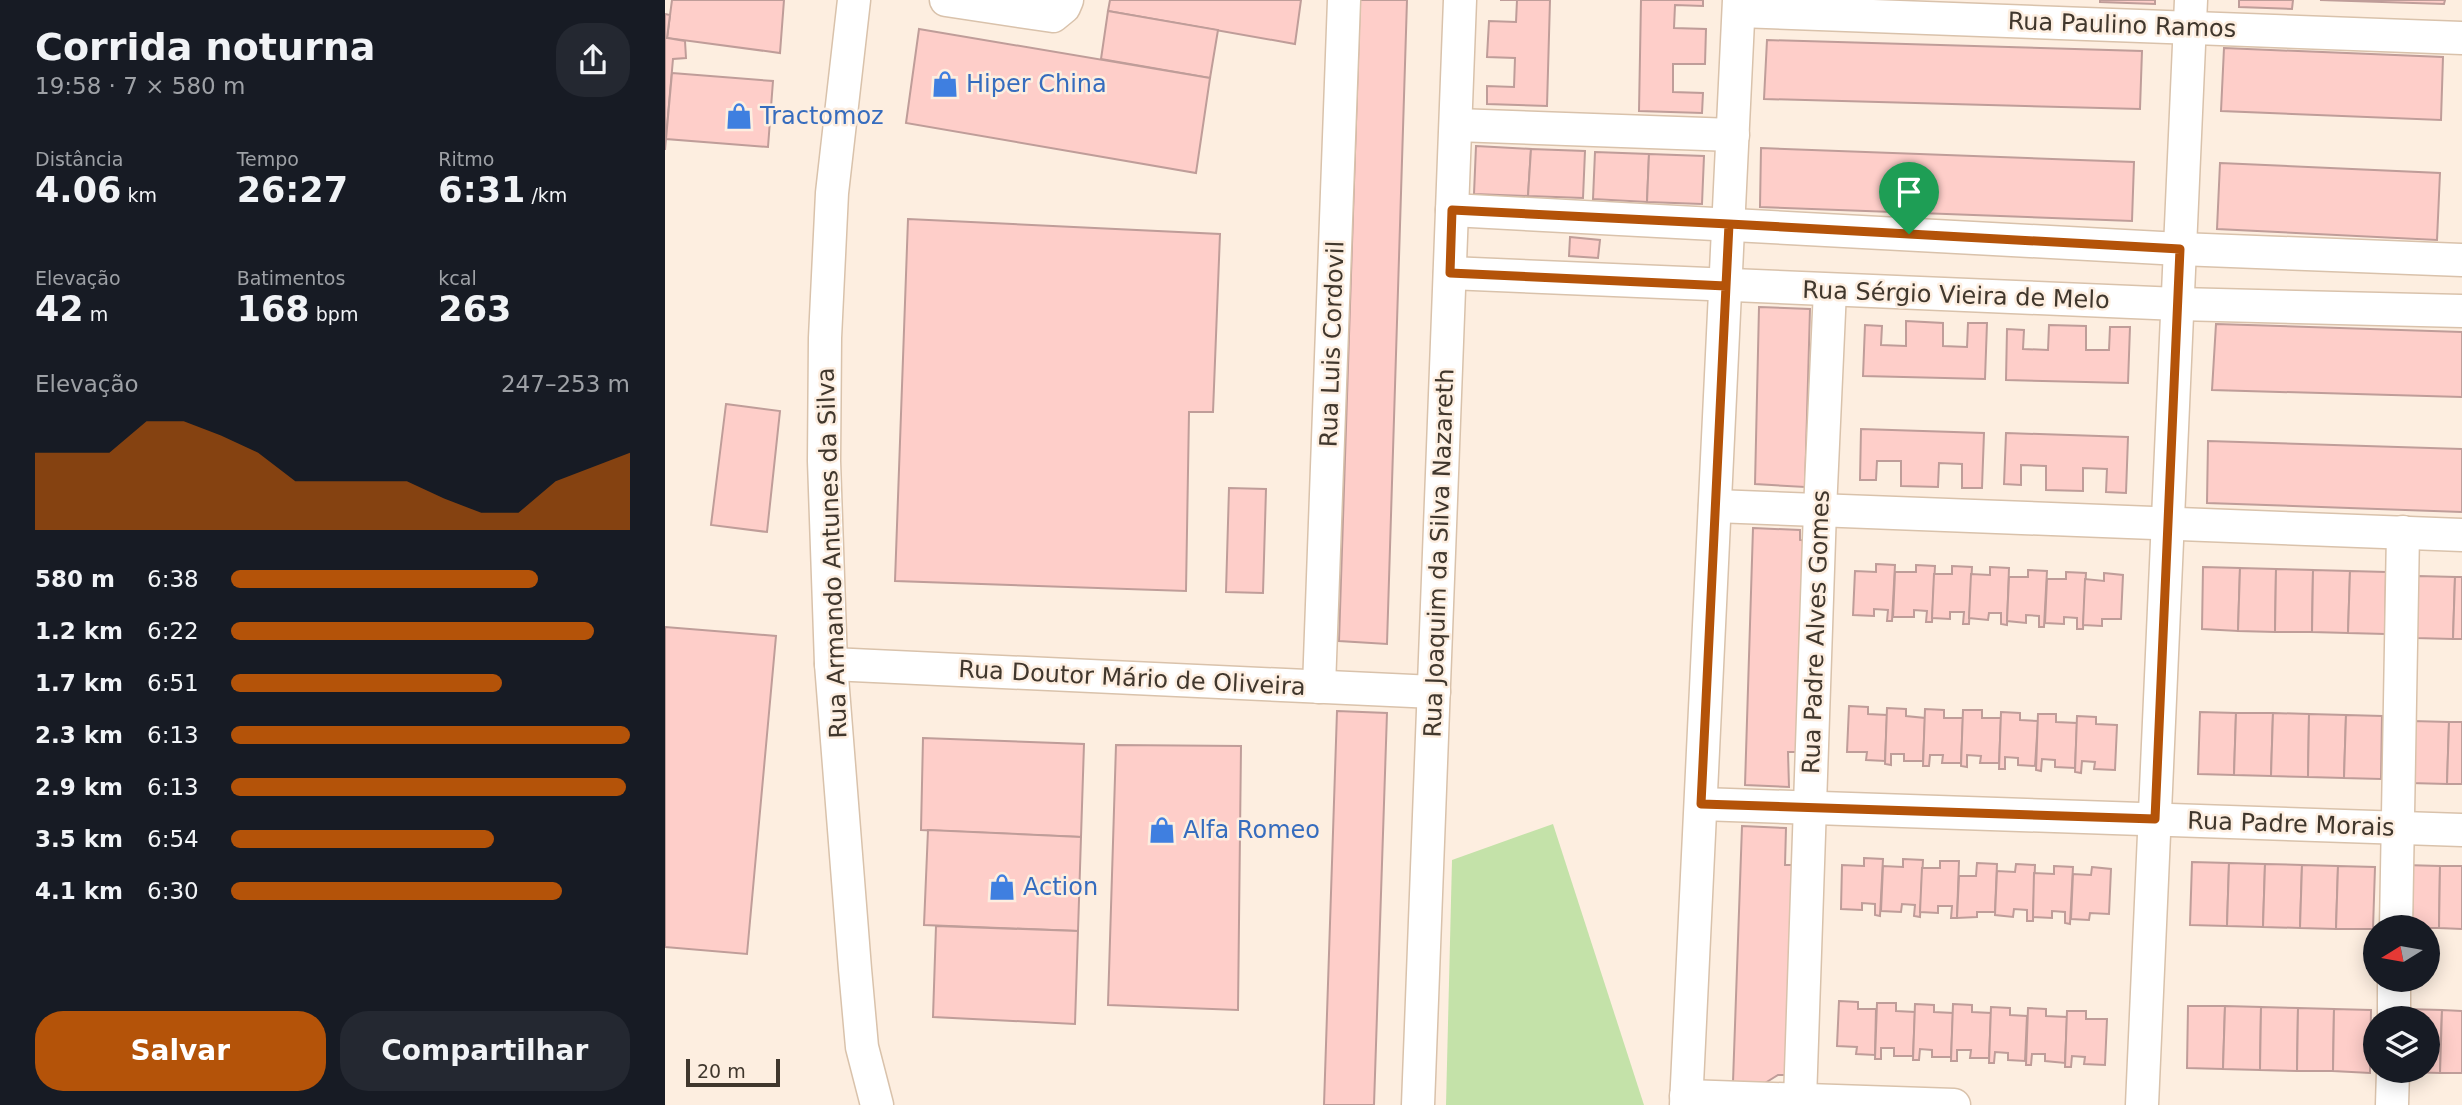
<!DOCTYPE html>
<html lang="pt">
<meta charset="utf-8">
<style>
:root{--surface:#171b24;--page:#242831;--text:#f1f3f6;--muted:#9ea1a6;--accent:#b45309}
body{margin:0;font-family:"DejaVu Sans",sans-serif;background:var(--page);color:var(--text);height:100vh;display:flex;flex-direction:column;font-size:26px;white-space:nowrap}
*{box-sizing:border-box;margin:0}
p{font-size:23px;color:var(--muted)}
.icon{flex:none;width:38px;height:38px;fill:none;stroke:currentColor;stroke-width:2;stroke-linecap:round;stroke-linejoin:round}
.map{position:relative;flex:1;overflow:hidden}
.details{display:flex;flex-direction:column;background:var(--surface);width:665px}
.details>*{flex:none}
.needle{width:46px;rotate:259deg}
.controls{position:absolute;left:1698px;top:915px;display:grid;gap:14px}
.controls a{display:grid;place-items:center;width:77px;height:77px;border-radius:50%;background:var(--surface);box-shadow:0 4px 18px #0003;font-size:35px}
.scale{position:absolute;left:21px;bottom:18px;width:94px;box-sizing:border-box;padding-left:7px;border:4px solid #40372d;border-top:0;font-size:19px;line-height:24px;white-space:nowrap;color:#40372d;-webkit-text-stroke:5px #fdeee0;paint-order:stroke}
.pin{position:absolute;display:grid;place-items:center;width:60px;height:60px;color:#fff;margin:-72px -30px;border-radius:50% 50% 50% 0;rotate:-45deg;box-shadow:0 0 7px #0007}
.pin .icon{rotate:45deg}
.round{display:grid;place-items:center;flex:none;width:74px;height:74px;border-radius:28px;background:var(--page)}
.head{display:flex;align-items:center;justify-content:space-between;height:119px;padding:0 35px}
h1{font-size:38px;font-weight:800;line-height:52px}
.figures{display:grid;grid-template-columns:repeat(3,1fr);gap:10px;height:119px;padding:7px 35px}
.figures div{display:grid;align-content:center}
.figures b{font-size:35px;font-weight:800}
.figures small{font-size:19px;font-weight:400}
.figures p{font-size:19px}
.chart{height:196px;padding:14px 35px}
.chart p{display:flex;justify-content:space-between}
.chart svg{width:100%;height:126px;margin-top:7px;fill:var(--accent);opacity:.7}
.action{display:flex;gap:14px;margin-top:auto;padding:14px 35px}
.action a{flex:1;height:80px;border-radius:28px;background:var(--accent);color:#fff;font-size:28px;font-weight:800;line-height:80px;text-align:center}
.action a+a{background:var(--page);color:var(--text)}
ul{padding:0 35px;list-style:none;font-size:23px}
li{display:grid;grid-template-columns:112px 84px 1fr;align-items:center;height:52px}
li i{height:18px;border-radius:9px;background:var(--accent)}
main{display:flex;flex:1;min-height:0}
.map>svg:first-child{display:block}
.green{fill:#c4e2a9}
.building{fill:#fecec9;stroke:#bf9d99;stroke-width:2}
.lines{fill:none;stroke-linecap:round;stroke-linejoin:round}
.street-casing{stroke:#d9c2ab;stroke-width:35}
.street{stroke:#fff;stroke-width:32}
.route-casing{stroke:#fff;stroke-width:14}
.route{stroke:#b45309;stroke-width:9}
.labels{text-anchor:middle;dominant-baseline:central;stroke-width:5;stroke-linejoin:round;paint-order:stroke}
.street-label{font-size:24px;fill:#40372d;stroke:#fdeee0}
.shop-label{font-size:24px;fill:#366cbe;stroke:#fdeee0;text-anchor:start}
</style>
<main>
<section class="details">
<div class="head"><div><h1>Corrida noturna</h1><p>19:58 · 7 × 580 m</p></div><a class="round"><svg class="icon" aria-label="share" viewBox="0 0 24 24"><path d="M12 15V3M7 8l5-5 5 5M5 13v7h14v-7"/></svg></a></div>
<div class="figures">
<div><p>Distância</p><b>4.06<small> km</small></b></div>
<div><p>Tempo</p><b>26:27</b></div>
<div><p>Ritmo</p><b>6:31<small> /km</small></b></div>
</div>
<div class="figures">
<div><p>Elevação</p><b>42<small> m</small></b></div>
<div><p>Batimentos</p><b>168<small> bpm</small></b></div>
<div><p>kcal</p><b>263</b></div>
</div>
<div class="chart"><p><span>Elevação</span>247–253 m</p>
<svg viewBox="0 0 160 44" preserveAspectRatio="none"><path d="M0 44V17L10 17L20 17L30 6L40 6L50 11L60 17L70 27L80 27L90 27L100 27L110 33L120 38L130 38L140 27L150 22L160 17V44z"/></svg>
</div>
<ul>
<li><b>580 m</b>6:38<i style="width:77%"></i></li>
<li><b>1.2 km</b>6:22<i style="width:91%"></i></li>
<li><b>1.7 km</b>6:51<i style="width:68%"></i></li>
<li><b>2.3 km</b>6:13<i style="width:100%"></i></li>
<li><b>2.9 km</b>6:13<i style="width:99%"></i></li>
<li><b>3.5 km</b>6:54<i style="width:66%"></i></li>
<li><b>4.1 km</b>6:30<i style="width:83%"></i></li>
</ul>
<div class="action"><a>Salvar</a><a>Compartilhar</a></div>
</section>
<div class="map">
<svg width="1797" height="1105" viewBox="0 0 1797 1105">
<rect width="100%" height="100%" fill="#fdeee0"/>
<path class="green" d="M 888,824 L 979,1105 L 781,1105 L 787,860 Z"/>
<g class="building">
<path d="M 7,0 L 119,0 L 115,53 L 2,38 Z"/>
<path d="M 445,0 L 636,0 L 630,44 L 443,11 Z"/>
<path d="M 695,0 L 742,0 L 722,644 L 674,641 Z"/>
<path d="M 835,0 L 885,0 L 882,106 L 822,104 L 822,86 L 849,87 L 850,58 L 822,57 L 824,21 L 851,22 L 852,0 Z"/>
<path d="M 976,0 L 1038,0 L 1038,6 L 1010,5 L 1009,28 L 1041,29 L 1040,64 L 1008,64 L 1008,92 L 1038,93 L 1037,113 L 974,111 Z"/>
<path d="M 1435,0 L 1490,0 L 1490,4 L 1435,2 Z"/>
<path d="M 1574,0 L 1628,0 L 1627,9 L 1574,7 Z"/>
<path d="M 1655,0 L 1780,0 L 1779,4 Z"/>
<path d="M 443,11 L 553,30 L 545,78 L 436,59 Z"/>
<path d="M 0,14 L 5,15 L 2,38 L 20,41 L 21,58 L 8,59 L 0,150 Z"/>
<path d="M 254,29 L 545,78 L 531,173 L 241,123 Z"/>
<path d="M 1102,40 L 1477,51 L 1475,109 L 1099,99 Z"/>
<path d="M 1559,48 L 1778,57 L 1776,120 L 1556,111 Z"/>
<path d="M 7,73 L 108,81 L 103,147 L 1,139 Z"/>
<path d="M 811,146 L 866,149 L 863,196 L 809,194 Z"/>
<path d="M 1096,148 L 1469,162 L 1467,221 L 1095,207 Z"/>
<path d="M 866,149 L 920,151 L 918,198 L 863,196 Z"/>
<path d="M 930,152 L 984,154 L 982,202 L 928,199 Z"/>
<path d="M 984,154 L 1039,156 L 1037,204 L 982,202 Z"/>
<path d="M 1555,163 L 1775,173 L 1772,240 L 1552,229 Z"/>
<path d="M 243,219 L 555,234 L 548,412 L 524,412 L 521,591 L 230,581 Z"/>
<path d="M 905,237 L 935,240 L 933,258 L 904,256 Z"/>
<path d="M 1094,307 L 1145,309 L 1140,487 L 1090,484 Z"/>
<path d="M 1241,321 L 1278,323 L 1278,346 L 1302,347 L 1303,323 L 1322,323 L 1320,379 L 1198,376 L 1200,325 L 1217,326 L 1216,345 L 1241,346 Z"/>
<path d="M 1551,324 L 1797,332 L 1797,397 L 1547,390 Z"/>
<path d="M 1384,325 L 1421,326 L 1421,350 L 1444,350 L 1445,327 L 1465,327 L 1463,383 L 1341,380 L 1342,329 L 1359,330 L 1358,349 L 1383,350 Z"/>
<path d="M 61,404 L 115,411 L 102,532 L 46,525 Z"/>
<path d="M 1196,429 L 1319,433 L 1317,488 L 1297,488 L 1297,464 L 1274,463 L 1273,487 L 1236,486 L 1236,461 L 1212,461 L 1211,480 L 1195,480 Z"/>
<path d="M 1341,433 L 1463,437 L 1461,493 L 1441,492 L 1442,469 L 1418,468 L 1418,491 L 1381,490 L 1381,466 L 1356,465 L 1356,485 L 1339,484 Z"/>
<path d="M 1543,441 L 1797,449 L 1797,512 L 1542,503 Z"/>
<path d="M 564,488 L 601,489 L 598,593 L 561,592 Z"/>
<path d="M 1088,528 L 1135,530 L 1135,540 L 1142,541 L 1135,752 L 1123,752 L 1124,787 L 1080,785 Z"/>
<path d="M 1211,564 L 1230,565 L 1227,621 L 1222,621 L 1223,610 L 1209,609 L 1209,616 L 1188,615 L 1190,571 L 1211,572 Z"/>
<path d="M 1251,565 L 1270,566 L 1267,622 L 1261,622 L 1262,611 L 1249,610 L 1249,617 L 1228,617 L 1230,572 L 1251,572 Z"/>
<path d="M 1287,566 L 1307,567 L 1304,624 L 1298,624 L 1299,612 L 1285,612 L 1285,619 L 1267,618 L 1269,574 L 1287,574 Z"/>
<path d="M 1325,567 L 1344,568 L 1342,625 L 1336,624 L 1336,613 L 1324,613 L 1323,620 L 1304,618 L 1306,574 L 1325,575 Z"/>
<path d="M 1538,567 L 1575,568 L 1573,631 L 1537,629 Z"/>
<path d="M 1575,568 L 1611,569 L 1610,632 L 1573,631 Z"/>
<path d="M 1611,569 L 1648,570 L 1647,632 L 1610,632 Z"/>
<path d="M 1363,570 L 1382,571 L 1379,627 L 1374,627 L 1374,616 L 1361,615 L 1361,623 L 1342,621 L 1344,577 L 1363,577 Z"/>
<path d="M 1648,570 L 1685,571 L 1683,633 L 1647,632 Z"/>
<path d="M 1685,571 L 1721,572 L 1720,634 L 1683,633 Z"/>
<path d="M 1401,572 L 1421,573 L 1418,629 L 1412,629 L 1412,618 L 1399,617 L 1399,624 L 1380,623 L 1382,579 L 1401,579 Z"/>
<path d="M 1439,573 L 1458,575 L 1456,619 L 1437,619 L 1437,626 L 1418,625 L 1420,579 L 1439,581 Z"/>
<path d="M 1753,576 L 1790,577 L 1788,639 L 1751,638 Z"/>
<path d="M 1790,577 L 1797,577 L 1797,639 L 1788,639 Z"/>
<path d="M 0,627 L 111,636 L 82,954 L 0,947 Z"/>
<path d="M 1184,706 L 1203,707 L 1203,714 L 1222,715 L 1220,761 L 1201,760 L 1202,752 L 1182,752 Z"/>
<path d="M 1222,708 L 1241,709 L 1241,716 L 1260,718 L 1258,761 L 1239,761 L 1239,754 L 1226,754 L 1226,765 L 1220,764 Z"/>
<path d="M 1260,709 L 1279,710 L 1279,718 L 1298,718 L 1296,763 L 1277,763 L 1278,755 L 1265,755 L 1264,766 L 1258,766 Z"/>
<path d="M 1298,710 L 1317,710 L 1317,718 L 1336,718 L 1334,763 L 1315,763 L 1316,756 L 1302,755 L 1302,767 L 1296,766 Z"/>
<path d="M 672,711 L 722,713 L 709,1105 L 659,1105 Z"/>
<path d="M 1336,712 L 1355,713 L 1355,720 L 1373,721 L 1370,766 L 1353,765 L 1353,758 L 1340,757 L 1340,769 L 1334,769 Z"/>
<path d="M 1535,712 L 1571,713 L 1569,775 L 1533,774 Z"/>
<path d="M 1571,713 L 1608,713 L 1606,776 L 1569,775 Z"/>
<path d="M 1608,713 L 1644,714 L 1643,777 L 1606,776 Z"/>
<path d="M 1373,714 L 1391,714 L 1391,722 L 1412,723 L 1410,768 L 1390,767 L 1390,760 L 1377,759 L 1376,771 L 1371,770 Z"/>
<path d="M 1644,714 L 1681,715 L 1679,778 L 1643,777 Z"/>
<path d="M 1681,715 L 1717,716 L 1716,779 L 1679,778 Z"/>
<path d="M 1412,716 L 1431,717 L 1431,724 L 1452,725 L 1450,770 L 1429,769 L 1430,762 L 1417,761 L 1416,773 L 1410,772 Z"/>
<path d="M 1747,721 L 1784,722 L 1782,784 L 1745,783 Z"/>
<path d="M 1784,722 L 1797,722 L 1797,784 L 1782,784 Z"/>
<path d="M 258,738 L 419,744 L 416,837 L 256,830 Z"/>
<path d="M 451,745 L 576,746 L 573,1010 L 443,1005 Z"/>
<path d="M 1077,826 L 1121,828 L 1120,865 L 1133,865 L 1125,1075 L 1113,1075 L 1100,1083 L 1068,1082 Z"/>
<path d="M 263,830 L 416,837 L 413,931 L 259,925 Z"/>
<path d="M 1199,858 L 1218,859 L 1215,916 L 1210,915 L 1210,904 L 1197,903 L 1197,910 L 1176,909 L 1177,865 L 1199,866 Z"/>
<path d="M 1238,859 L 1258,860 L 1255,917 L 1249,916 L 1250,905 L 1237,904 L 1236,912 L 1216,911 L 1218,866 L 1238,867 Z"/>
<path d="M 1275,861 L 1294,861 L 1292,918 L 1286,918 L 1287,906 L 1273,906 L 1273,913 L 1255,912 L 1257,868 L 1275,868 Z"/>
<path d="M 1527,862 L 1564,863 L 1562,926 L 1525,925 Z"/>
<path d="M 1312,863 L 1332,864 L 1330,912 L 1312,912 L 1312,917 L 1292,918 L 1294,876 L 1311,876 Z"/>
<path d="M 1564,863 L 1600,864 L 1598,927 L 1562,926 Z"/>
<path d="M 1351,864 L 1370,865 L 1368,921 L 1362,921 L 1362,910 L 1349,909 L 1348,917 L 1330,915 L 1332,871 L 1350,872 Z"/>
<path d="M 1600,864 L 1637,865 L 1635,928 L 1598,927 Z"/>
<path d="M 1637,865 L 1673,866 L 1671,929 L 1635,928 Z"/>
<path d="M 1739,865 L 1775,866 L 1774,928 L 1737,928 Z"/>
<path d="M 1389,866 L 1408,867 L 1405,924 L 1400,923 L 1400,912 L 1387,911 L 1387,918 L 1368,917 L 1369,873 L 1389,874 Z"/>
<path d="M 1673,866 L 1710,867 L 1708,929 L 1671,929 Z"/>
<path d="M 1775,866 L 1797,866 L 1797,929 L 1774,928 Z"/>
<path d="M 1427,867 L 1446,869 L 1444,914 L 1425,913 L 1424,920 L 1406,919 L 1408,874 L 1426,875 Z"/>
<path d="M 271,926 L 413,931 L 410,1024 L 268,1017 Z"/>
<path d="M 1174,1001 L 1193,1002 L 1193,1009 L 1211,1009 L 1210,1055 L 1191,1054 L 1192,1047 L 1172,1046 Z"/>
<path d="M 1212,1003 L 1231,1003 L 1231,1011 L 1250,1012 L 1248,1056 L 1229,1056 L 1229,1048 L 1216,1048 L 1216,1059 L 1210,1059 Z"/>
<path d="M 1250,1004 L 1269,1005 L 1269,1012 L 1288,1013 L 1286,1057 L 1267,1057 L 1267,1050 L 1255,1049 L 1254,1060 L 1248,1060 Z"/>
<path d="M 1288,1004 L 1307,1005 L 1307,1012 L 1326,1013 L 1324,1058 L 1305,1058 L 1306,1050 L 1292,1050 L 1292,1061 L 1286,1061 Z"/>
<path d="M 1523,1006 L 1560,1006 L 1558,1069 L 1522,1068 Z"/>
<path d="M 1560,1006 L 1596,1007 L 1595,1070 L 1558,1069 Z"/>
<path d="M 1326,1007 L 1345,1008 L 1345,1015 L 1362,1016 L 1360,1061 L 1343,1060 L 1343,1053 L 1330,1052 L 1329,1063 L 1324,1063 Z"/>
<path d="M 1596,1007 L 1633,1008 L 1632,1071 L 1595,1070 Z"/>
<path d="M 1363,1008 L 1381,1009 L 1381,1016 L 1402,1017 L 1400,1063 L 1380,1061 L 1380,1054 L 1367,1054 L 1366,1065 L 1361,1065 Z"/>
<path d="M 1633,1008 L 1669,1009 L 1668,1071 L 1632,1071 Z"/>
<path d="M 1669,1009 L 1706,1010 L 1705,1073 L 1668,1071 Z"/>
<path d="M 1741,1009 L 1777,1010 L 1775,1073 L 1739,1072 L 1762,1071 L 1762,1018 L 1740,1018 Z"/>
<path d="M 1777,1010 L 1797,1011 L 1797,1073 L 1775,1073 Z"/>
<path d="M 1402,1011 L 1421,1011 L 1421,1019 L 1442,1019 L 1440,1065 L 1419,1064 L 1420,1057 L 1407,1056 L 1406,1067 L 1400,1067 Z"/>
</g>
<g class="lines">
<defs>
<g id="street">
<path d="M 189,0 L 167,193 L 160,338 L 159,461 L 166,664 L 190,969 L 197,1047 L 212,1105"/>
<path d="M 281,0 L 388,16 L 399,7 L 402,0"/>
<path d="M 1074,11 L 1797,38"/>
<path d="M 791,125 L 1068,135"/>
<path d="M 787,210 L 1515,249 L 1797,260"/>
<path d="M 785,273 L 1513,304 L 1797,311"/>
<path d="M 1050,506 L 1797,535"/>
<path d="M 166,664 L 769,692"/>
<path d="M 654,687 L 679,0"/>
<path d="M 1036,804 L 1797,830"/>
<path d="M 1731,928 L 1738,532"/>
<path d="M 1729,1018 L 1729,980"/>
<path d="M 1021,1096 L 1289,1105"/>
<path d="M 1135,1100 L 1155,510 L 1165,290"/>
<path d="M 753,1105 L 795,0"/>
<path d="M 1021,1105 L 1074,0"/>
<path d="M 1477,1105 L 1526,0"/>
<path d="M 1727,1105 L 1728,1071"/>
</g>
</defs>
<use href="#street" class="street-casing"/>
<use href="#street" class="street"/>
</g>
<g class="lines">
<defs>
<path id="route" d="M 1244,234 L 1064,224 L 1061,286 L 785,273 L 787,210 L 1064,224 C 1055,418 1045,611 1036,804 L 1490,819 L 1515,249 L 1244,234"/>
</defs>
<use href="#route" class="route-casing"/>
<use href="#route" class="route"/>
</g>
<defs>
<symbol id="shop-bare" viewBox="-9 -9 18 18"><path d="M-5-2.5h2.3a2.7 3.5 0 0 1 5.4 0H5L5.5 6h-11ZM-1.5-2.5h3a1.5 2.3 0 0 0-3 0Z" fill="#3f7fe0" stroke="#fdeee0" stroke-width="2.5" paint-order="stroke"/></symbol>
</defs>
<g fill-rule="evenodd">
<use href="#shop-bare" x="261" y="65" width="38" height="38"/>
<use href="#shop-bare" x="55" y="97" width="38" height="38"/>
<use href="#shop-bare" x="478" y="811" width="38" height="38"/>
<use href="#shop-bare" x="318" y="868" width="38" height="38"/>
</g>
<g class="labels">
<g class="street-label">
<text transform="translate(1457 25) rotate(2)">Rua Paulino Ramos</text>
<text transform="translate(1291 295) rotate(2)">Rua Sérgio Vieira de Melo</text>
<text transform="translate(667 344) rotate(-88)">Rua Luis Cordovil</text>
<text transform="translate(167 553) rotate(-92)">Rua Armando Antunes da Silva</text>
<text transform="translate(774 553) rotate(-88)">Rua Joaquim da Silva Nazareth</text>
<text transform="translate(1151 632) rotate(-88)">Rua Padre Alves Gomes</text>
<text transform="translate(467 678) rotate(3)">Rua Doutor Mário de Oliveira</text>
<text transform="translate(1626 824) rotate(2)">Rua Padre Morais</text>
</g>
<g class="shop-label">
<text x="301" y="84">Hiper China</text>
<text x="95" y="116">Tractomoz</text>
<text x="518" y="830">Alfa Romeo</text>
<text x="358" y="887">Action</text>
</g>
</g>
</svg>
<div class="controls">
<a><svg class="needle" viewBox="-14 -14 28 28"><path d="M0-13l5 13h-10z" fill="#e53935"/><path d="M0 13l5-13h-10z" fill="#9ea1a6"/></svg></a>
<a><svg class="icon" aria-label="layers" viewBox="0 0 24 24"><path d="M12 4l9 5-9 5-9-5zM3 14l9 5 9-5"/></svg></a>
</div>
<div class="scale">20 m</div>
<div class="pin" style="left:1244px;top:234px;background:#1e9e55"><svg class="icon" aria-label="arrive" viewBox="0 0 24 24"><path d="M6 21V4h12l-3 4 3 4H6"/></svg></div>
</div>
</main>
